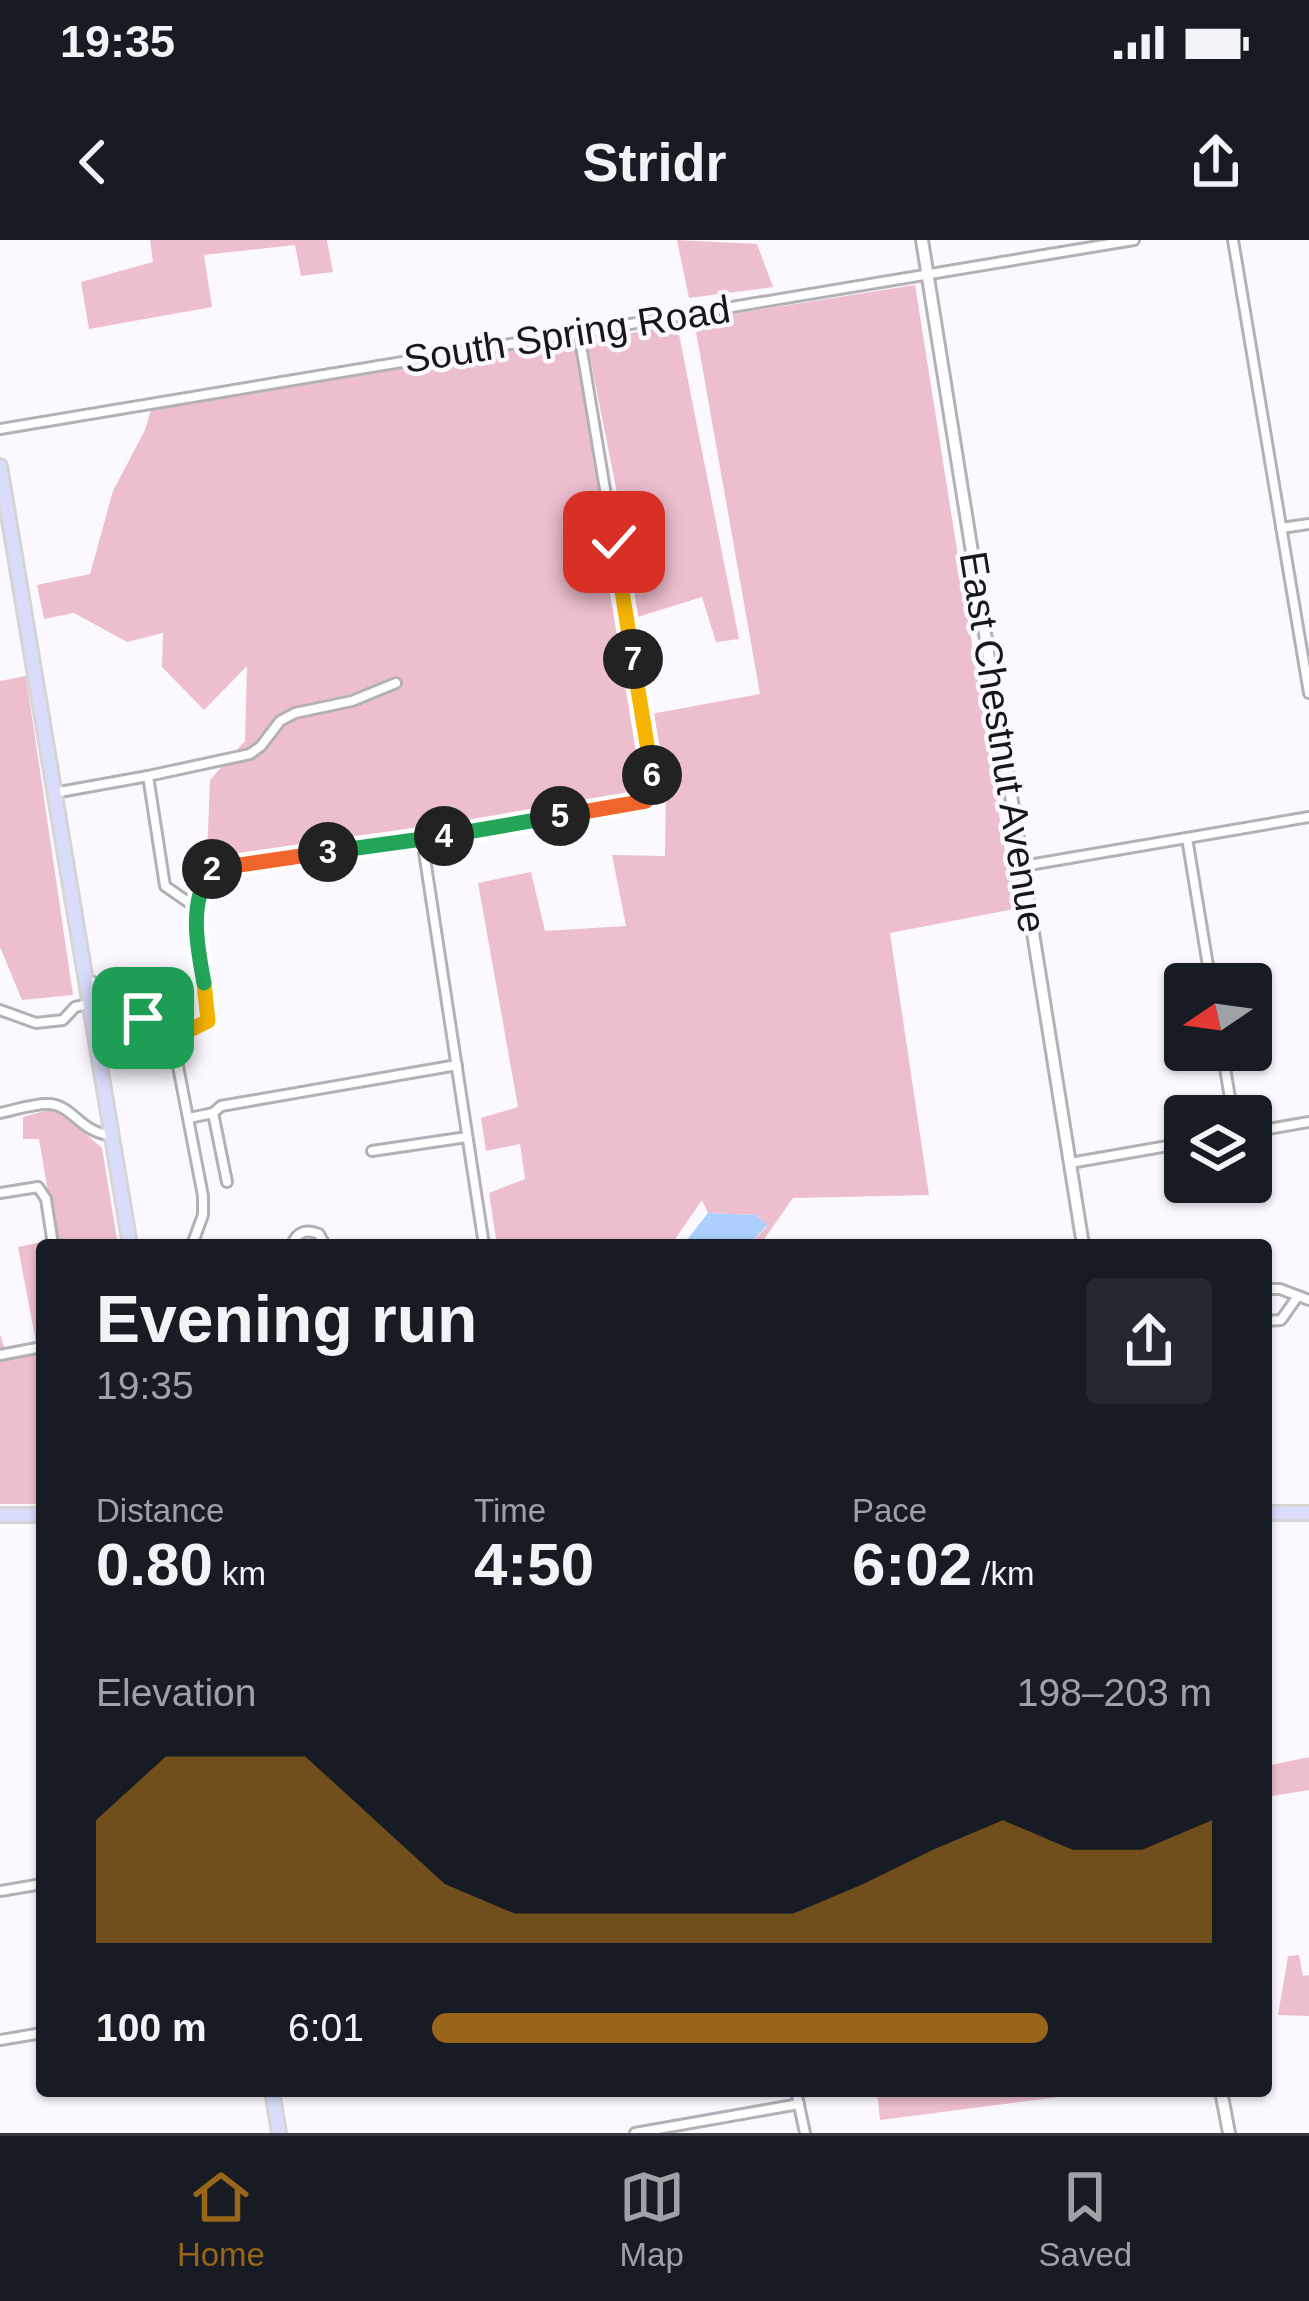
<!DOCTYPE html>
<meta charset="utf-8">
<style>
:root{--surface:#171b24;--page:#242831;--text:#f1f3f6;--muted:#9ea1a6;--line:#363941;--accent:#986519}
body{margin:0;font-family:Arial,sans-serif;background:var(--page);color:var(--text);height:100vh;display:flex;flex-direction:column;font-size:45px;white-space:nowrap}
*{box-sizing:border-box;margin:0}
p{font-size:39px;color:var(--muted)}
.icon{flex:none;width:66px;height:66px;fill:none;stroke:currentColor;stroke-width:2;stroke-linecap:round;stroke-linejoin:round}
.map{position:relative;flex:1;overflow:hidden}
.sheet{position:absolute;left:36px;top:999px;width:1236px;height:858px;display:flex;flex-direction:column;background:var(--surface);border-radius:12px;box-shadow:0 3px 9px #0004}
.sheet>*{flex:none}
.needle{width:78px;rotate:257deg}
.buttons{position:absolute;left:1164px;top:723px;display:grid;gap:24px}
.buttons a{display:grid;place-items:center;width:108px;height:108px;border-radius:12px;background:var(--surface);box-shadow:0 3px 9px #0004;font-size:60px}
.pin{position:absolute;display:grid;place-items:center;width:102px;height:102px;color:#fff;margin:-51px;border-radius:24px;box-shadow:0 6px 18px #0006}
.km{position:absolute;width:60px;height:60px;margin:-30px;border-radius:50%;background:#222;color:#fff;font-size:33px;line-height:60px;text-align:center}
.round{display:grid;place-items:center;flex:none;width:126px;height:126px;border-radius:12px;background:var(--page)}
.overview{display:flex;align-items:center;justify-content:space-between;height:204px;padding:0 60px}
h1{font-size:66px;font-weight:700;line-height:90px}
.figures{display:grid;grid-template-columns:repeat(3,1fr);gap:18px;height:204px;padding:12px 60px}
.figures div{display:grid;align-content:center}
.figures b{font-size:60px;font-weight:700}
.figures small{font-size:33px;font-weight:400}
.figures p{font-size:33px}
.chart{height:336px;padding:24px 60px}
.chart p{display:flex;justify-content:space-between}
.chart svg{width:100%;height:216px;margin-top:12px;fill:var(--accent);opacity:.7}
ul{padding:0 60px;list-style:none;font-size:39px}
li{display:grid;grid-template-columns:192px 144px 1fr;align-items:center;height:90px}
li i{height:30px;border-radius:15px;background:var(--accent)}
.status{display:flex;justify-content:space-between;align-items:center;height:84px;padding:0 60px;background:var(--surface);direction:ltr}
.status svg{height:33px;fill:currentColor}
header{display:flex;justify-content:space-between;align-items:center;height:156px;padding:0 60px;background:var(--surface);font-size:54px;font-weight:700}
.dock{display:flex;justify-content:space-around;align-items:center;height:168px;border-top:3px solid var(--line);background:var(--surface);font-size:33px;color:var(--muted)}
.dock a{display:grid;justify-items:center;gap:6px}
.dock .current{color:var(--accent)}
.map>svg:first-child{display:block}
.green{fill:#edbece}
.water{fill:#abcffe}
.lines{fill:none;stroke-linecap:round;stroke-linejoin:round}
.minor-casing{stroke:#b3b0b7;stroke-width:14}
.tertiary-casing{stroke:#b3b0b7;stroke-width:16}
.primary-casing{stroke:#d5d5d5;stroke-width:18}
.minor{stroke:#fff;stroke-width:8}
.tertiary{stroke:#fff;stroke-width:10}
.primary{stroke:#d9dcfb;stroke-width:12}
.split-1-casing{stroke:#fff;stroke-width:24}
.split-2-casing{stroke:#fff;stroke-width:24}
.split-3-casing{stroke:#fff;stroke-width:24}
.split-4-casing{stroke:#fff;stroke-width:24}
.split-5-casing{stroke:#fff;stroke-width:24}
.split-6-casing{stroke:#fff;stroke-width:24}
.split-7-casing{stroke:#fff;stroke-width:24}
.split-8-casing{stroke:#fff;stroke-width:24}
.split-1{stroke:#f5b400;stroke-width:15}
.split-2{stroke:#22a559;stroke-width:15}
.split-3{stroke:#f0652b;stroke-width:15}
.split-4{stroke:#22a559;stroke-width:15}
.split-5{stroke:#22a559;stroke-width:15}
.split-6{stroke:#f0652b;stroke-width:15}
.split-7{stroke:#f5b400;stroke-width:15}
.split-8{stroke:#f5b400;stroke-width:15}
.labels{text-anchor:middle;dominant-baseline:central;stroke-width:9;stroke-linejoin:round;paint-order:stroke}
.street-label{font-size:39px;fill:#171618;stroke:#fbf8ff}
</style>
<div class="status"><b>19:35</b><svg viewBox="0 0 49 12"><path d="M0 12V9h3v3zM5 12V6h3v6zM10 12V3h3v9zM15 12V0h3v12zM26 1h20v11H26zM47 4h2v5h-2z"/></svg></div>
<header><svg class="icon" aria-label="back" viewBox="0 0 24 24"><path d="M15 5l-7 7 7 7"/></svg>Stridr<svg class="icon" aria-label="share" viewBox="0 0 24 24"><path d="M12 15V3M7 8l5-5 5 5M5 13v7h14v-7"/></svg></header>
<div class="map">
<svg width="1309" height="1893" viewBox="0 0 1309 1893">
<rect width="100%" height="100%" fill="#fbf8ff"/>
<g class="green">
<path d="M 150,0 L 327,0 L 333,32 L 301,36 L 295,5 L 204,15 L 212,67 L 89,89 L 81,42 L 153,22 Z"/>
<path d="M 677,0 L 757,4 L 773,47 L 689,58 Z"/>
<path d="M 915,45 L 1014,669 L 890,693 L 929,955 L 793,958 L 760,1005 L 749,1005 L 767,986 L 757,975 L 708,973 L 702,960 L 671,1005 L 497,1005 L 489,953 L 525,939 L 520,904 L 486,911 L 481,878 L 518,867 L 478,643 L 531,632 L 545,691 L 626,686 L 612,615 L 665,616 L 666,548 L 651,474 L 760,454 L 694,80 Z"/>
<path d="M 677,84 L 739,399 L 716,402 L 702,357 L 631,379 L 617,253 L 587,102 Z"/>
<path d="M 575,98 L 647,551 L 633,559 L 369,599 L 207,618 L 210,540 L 245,501 L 247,426 L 204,470 L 162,427 L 163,393 L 127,402 L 74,373 L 44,379 L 37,345 L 90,334 L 113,251 L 145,190 L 152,166 Z"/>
<path d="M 26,436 L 73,755 L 22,760 L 0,707 L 0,441 Z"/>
<path d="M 55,868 L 102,908 L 118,1005 L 42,1005 L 42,1264 L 0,1264 L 0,1094 L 8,1119 L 38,1113 L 18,1007 L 56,999 L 39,899 L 23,899 L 23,877 Z"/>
<path d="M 1309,1517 L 1309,1550 L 1266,1557 L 1266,1526 Z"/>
<path d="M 1299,1715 L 1303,1736 L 1309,1735 L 1309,1776 L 1278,1775 L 1288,1716 Z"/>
<path d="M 877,1851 L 1062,1851 L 1066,1856 L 880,1880 Z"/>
</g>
<path class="water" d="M 708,973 L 756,975 L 767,985 L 749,1005 L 683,1005 Z"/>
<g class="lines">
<defs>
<g id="minor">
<path d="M 1233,0 L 1309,453"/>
<path d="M 0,189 L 1134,0"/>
<path d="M 1281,288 L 1309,284"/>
<path d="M 148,536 L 250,514 L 261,506 L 280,481 L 295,473 L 352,461 L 396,443"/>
<path d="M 54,553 L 148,536 L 165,646 L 198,669"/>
<path d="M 1187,598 L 1211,744"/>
<path d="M 422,599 L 484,1005"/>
<path d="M 1023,626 L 1309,577"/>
<path d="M 87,741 C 114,744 114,763 135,775 C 147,783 158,779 171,790 L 203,956 L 203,975 L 192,1005"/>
<path d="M 0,770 L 36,783 L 63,780 L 75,767 L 88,764"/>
<path d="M 174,798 L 208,781 L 210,773 C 201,727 184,672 211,629 L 641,563 L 655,550 L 579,93"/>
<path d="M 1222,810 L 1233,876"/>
<path d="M 0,873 C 15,870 34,863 50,864 C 73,866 80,892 110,895"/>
<path d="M 213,873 L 221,866 L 457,825"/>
<path d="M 189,878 L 213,873 L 227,942"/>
<path d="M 1251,892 L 1309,882"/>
<path d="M 372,911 L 467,897"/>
<path d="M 1070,923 L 1185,903"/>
<path d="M 0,953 L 38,947 L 46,959 L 53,1005"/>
<path d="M 292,1005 C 297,991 307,989 319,994 L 325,1005"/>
<path d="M 1266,1049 L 1280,1049 L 1309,1060"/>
<path d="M 1266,1081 L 1281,1080 L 1298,1056"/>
<path d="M 0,1115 L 42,1107"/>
<path d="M 0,1651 L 42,1644"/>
<path d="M 0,1800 L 42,1793"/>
<path d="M 796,1851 L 805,1893"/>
<path d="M 635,1893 L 799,1864"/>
</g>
<g id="tertiary">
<path d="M 922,0 L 1083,1005"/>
<path d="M 1221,1851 L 1229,1893"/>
</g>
<g id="primary">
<path d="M 0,226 L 130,1005"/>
<path d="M 1266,1273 L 1309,1273"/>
<path d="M 0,1275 L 42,1275"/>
<path d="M 272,1851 L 279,1893"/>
</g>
</defs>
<use href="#minor" class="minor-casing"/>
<use href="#tertiary" class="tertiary-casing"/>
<use href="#primary" class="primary-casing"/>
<use href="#minor" class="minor"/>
<use href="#tertiary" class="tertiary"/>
<use href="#primary" class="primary"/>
</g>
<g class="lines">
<defs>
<path id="split-1" d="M 143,778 L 162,782 L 174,798 L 208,781 L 204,743"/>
<path id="split-2" d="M 204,743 C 197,706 188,661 212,629"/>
<path id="split-3" d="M 212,629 L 328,612"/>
<path id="split-4" d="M 328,612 L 444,596"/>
<path id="split-5" d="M 444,596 L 560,576"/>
<path id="split-6" d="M 560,576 L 646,561 L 655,550 L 652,535"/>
<path id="split-7" d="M 633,419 L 652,535"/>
<path id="split-8" d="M 614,302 L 633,419"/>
</defs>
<use href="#split-1" class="split-1-casing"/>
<use href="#split-2" class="split-2-casing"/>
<use href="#split-3" class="split-3-casing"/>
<use href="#split-4" class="split-4-casing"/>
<use href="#split-5" class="split-5-casing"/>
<use href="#split-6" class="split-6-casing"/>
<use href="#split-7" class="split-7-casing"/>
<use href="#split-8" class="split-8-casing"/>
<use href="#split-1" class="split-1"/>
<use href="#split-2" class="split-2"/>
<use href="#split-3" class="split-3"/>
<use href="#split-4" class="split-4"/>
<use href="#split-5" class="split-5"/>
<use href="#split-6" class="split-6"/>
<use href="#split-7" class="split-7"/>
<use href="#split-8" class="split-8"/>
</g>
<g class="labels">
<g class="street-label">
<text transform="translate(567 94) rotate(-9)">South Spring Road</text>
<text transform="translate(1003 502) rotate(81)">East Chestnut Avenue</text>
</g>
</g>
</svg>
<div class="buttons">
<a><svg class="needle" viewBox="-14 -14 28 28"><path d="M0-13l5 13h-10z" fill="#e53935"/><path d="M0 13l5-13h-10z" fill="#9ea1a6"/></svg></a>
<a><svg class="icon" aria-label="layers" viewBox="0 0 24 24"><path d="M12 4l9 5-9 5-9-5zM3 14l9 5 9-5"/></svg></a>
</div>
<div class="pin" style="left:143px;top:778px;background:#1e9e55"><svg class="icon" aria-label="arrive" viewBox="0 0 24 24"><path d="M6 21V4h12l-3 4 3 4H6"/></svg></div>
<div class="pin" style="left:614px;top:302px;background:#d93025"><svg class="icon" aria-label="check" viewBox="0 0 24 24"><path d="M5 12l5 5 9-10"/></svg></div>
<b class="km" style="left:212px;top:629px">2</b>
<b class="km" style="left:328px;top:612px">3</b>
<b class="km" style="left:444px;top:596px">4</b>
<b class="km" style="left:560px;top:576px">5</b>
<b class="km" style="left:652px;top:535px">6</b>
<b class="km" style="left:633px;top:419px">7</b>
<section class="sheet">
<div class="overview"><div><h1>Evening run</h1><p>19:35</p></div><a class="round"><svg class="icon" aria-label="share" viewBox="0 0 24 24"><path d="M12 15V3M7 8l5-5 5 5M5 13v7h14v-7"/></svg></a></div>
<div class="figures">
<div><p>Distance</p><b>0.80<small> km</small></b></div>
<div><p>Time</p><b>4:50</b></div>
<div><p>Pace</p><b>6:02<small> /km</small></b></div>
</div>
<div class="chart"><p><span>Elevation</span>198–203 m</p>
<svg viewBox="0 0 160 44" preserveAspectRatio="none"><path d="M0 44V19L10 6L20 6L30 6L40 19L50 32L60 38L70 38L80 38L90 38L100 38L110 32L120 25L130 19L140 25L150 25L160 19V44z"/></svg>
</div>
<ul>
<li><b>100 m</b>6:01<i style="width:79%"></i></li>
</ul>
</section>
</div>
<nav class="dock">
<a class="current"><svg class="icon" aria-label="home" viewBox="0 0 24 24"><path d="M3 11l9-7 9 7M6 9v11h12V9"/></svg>Home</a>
<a><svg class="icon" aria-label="map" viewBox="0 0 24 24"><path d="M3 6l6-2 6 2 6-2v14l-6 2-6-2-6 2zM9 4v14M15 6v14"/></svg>Map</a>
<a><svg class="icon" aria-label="saved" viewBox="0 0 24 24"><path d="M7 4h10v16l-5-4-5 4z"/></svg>Saved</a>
</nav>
